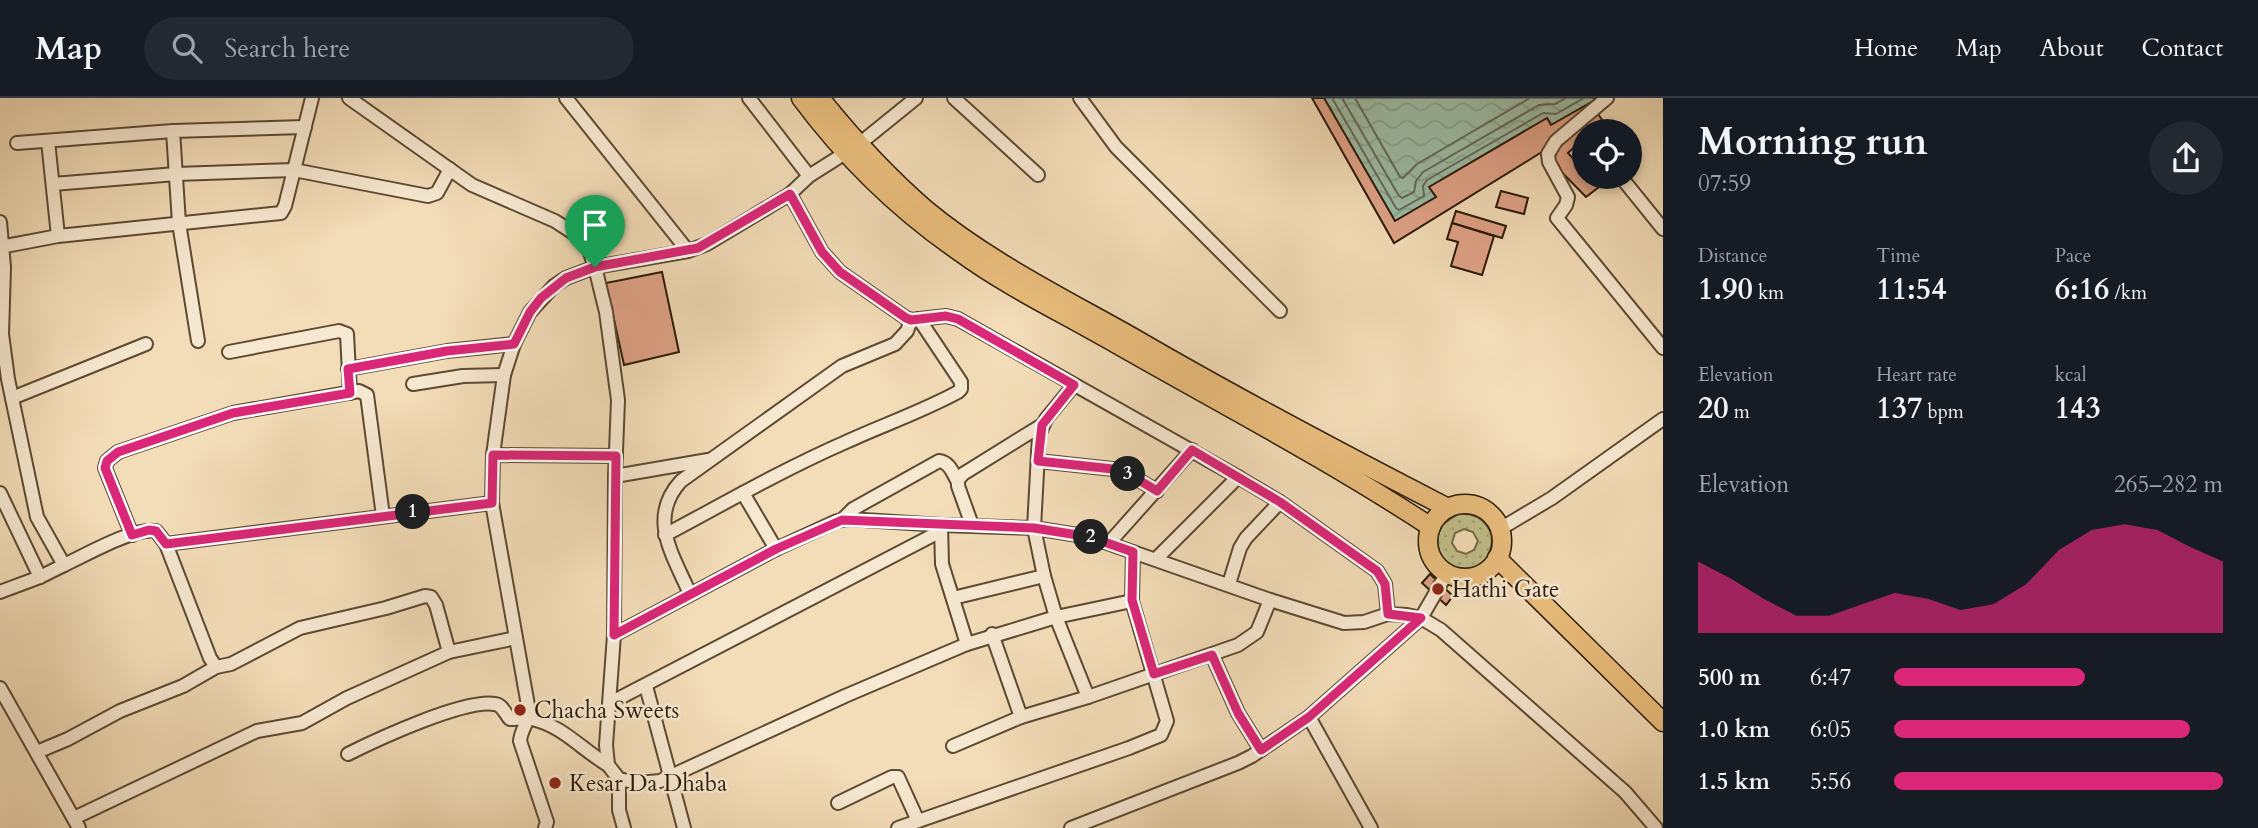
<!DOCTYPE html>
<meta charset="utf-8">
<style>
:root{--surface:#171b24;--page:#242831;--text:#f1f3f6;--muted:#9ea1a6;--line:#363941;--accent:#db2777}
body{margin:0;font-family:Cardo,serif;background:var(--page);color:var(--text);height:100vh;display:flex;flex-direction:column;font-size:26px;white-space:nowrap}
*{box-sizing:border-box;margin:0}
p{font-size:23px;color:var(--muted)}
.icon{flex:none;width:38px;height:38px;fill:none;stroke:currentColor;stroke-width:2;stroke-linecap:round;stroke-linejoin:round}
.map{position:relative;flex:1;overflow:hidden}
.sheet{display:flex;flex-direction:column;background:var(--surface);width:595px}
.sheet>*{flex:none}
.fabs{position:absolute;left:1572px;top:21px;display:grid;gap:14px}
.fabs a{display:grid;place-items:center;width:70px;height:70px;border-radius:50%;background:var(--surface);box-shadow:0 4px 10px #0003;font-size:35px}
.pin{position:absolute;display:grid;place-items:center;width:60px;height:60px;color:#fff;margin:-72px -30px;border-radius:50% 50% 50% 0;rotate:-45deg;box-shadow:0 0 7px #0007}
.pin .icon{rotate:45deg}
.km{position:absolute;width:35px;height:35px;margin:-18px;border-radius:50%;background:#222;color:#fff;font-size:19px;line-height:35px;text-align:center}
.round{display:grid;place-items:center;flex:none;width:74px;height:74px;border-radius:37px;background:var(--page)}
.headline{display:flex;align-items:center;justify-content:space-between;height:119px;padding:0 35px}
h1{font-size:38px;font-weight:600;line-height:52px}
.metrics{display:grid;grid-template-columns:repeat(3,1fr);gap:10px;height:119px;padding:7px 35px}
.metrics div{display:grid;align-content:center}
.metrics b{font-size:30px;font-weight:600}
.metrics small{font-size:19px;font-weight:400}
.metrics p{font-size:19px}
.chart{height:196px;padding:14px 35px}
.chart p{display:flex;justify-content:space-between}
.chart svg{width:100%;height:126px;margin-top:7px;fill:var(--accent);opacity:.7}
ul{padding:0 35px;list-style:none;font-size:23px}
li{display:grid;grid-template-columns:112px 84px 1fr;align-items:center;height:52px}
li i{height:18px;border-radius:9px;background:var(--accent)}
header{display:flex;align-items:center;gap:42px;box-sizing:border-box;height:98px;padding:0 35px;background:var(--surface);border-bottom:2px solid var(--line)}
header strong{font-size:33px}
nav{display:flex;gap:38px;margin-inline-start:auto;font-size:24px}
.search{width:490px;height:63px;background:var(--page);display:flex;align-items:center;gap:18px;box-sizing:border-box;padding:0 24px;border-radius:38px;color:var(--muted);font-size:26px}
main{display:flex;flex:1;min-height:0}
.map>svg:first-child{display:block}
.green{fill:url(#green-dots);stroke:#756c48;stroke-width:2;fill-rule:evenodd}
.water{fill:url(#water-waves);stroke:#6f7b67;stroke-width:2}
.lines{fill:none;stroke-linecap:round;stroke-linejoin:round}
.shore{stroke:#636b57;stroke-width:2}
.building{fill:#e0a388;stroke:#291906;stroke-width:2}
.minor-casing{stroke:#5c4a32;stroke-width:16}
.highway-casing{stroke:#291906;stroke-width:21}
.minor{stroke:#f7e9d1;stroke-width:12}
.highway{stroke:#eabe7c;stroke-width:18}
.route-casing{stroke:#fff;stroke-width:14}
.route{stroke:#db2777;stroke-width:9}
.poi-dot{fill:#8f2418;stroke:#f7e9d1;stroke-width:2.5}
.labels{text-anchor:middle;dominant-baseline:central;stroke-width:5;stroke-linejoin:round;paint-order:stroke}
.poi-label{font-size:23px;fill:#291906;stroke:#f7e9d1;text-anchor:start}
</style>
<header>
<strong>Map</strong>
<div class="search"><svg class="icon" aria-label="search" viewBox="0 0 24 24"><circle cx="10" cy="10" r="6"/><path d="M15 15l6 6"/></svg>Search here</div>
<nav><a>Home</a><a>Map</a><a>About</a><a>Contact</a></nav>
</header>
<main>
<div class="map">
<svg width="1663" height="730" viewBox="0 0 1663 730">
<defs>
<pattern id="green-dots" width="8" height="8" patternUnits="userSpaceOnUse" patternTransform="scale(1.75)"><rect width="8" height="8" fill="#c1bf8a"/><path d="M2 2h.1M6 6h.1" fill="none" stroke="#a6a476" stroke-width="1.8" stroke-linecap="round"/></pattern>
<pattern id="water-waves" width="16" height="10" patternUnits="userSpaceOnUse" patternTransform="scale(1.75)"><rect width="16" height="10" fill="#9dbda8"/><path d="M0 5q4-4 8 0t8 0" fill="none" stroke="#87a28f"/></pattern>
</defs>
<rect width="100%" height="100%" fill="#f3ddb8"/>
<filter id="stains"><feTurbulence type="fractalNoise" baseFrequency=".00286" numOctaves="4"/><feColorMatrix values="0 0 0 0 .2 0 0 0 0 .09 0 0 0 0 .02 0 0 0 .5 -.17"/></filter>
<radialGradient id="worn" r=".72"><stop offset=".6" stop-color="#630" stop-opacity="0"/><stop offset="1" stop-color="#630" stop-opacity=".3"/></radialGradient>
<path class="green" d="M 1458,416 C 1470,415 1480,418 1487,428 C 1491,434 1493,441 1491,448 C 1484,489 1420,470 1442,427 ZM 1464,431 L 1473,434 L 1478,443 L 1474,452 L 1466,456 L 1457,453 L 1452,445 L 1455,435 Z"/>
<path class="water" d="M 1324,0 L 1594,0 L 1595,2 L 1551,27 L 1547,20 L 1430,89 L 1436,99 L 1395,123 Z"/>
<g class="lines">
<g class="shore">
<path d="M 1332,0 L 1396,110 L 1399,112 L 1424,98 L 1423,88 L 1427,82 L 1543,15 L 1556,16 L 1584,0"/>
<path d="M 1342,0 L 1399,98 L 1402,100 L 1414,94 L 1416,83 L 1423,74 L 1539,7 L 1555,6 L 1566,0"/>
<path d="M 1355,0 L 1400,79 L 1403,80 L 1417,66 L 1530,0"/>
</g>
</g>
<g class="building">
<path d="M 1312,0 L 1324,0 L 1395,123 L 1436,99 L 1429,89 L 1547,20 L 1551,27 L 1595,2 L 1594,0 L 1607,0 L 1610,6 L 1598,16 L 1610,33 L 1584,33 L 1584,40 L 1568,55 L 1584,72 L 1584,79 L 1590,79 L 1594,84 L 1600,79 L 1612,79 L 1586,99 L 1542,54 L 1394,145 Z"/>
<path d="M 1501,93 L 1528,100 L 1524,116 L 1496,109 Z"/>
<path d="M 1456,113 L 1506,128 L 1502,140 L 1452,125 Z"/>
<path d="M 1452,125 L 1494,138 L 1482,177 L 1451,168 L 1458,144 L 1447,141 Z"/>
<path d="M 662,174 L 679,254 L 624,267 L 606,185 Z"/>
<path d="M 1430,476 L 1453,498 L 1446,507 L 1422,485 Z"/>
</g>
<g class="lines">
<defs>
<g id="minor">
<path d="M 349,0 L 472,87 L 555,123 L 575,136 L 589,152 L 595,169 L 606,214 L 618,302 L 615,378 L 614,537 L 606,647 L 608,667 L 619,681 L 638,685 L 660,683 L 845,598 L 967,546 L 1056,519 L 1132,503"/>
<path d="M 566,0 L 688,153"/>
<path d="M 749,0 L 809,78 L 858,47 L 916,0"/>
<path d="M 954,0 L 1038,77"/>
<path d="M 1080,0 L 1116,49 L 1280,213"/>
<path d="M 1607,0 L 1556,43 L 1548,56 L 1549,64 L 1568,99 L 1566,107 L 1557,120 L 1663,250"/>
<path d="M 48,43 L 58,138"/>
<path d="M 17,45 L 173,33"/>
<path d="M 1625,84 L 1663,131"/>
<path d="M 53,86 L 176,76 L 294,72 L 428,98 L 437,95 L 450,71"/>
<path d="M 790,96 L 822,154 L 840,174 L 906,220 L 911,222 L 946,218 L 958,221 L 1238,379 L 1280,404 L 1377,473 L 1385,486 L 1388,516"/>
<path d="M 0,124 L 4,169 L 2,236 L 8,281 L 37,419 L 64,467 L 40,479 L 0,494"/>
<path d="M 0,149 L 58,138 L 281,115 L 285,108 L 312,0"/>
<path d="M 198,243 L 179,125 L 173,33 L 305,29"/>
<path d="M 229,254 L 339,233 L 347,236 L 350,295"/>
<path d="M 348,271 L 447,253 L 514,246"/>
<path d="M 413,286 L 463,278 L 504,277"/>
<path d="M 1074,287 L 1046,321 L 1039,337 L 1034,430 L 1044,478 L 1056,519 L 1088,599 L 1238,547 L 1257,534 L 1270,502"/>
<path d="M 12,300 L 146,246"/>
<path d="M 493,357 L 616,358"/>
<path d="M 1038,363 L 1113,371 L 1129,376 L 1157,393"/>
<path d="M 615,378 L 708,362"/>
<path d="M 0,395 L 40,479"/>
<path d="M 743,395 L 776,451"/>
<path d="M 842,422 L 853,411 L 939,363 C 950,364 953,376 958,384"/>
<path d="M 972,427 L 958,388 L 958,382 L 963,376 L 1042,327"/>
<path d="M 941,428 L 942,466 L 967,546"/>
<path d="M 1500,431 L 1552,400 L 1663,321"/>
<path d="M 132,437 L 105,370 L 107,363 L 118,354 L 233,315 L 359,293 L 367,297 L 383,418"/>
<path d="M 665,437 C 725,405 784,371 846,344 C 883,327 921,314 958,294 L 961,291 L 961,284 L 919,221"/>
<path d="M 1109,445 L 1192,352"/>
<path d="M 166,446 L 492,405"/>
<path d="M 1156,461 L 1238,379"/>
<path d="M 64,467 C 86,457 134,429 156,433 L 166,446 L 210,560 L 216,569 L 231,566 L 300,530 L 386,510 L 425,498 L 431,499 L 436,507 L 449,554 L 516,540"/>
<path d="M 1229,486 L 1240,450 L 1246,440 L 1280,404"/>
<path d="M 690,496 C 673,457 647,420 681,383 L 842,268 L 895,246 L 907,233 L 911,222"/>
<path d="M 953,500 L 1044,478"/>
<path d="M 992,536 L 1021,619"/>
<path d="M 614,537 L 776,451 L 837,423 L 848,421 L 941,427 L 1034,430 L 1090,439 L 1270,502 L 1344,525 L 1364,524 L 1388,516 L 1407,517 L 1421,520 L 1441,532 L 1625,694 L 1656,730"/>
<path d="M 1212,557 L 1238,615 L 1261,652"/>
<path d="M 646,588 L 684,730"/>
<path d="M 0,590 L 79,730"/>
<path d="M 610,605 L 941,433"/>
<path d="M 1309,619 L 1371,730"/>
<path d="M 953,648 L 1021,619 L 1088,599"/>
<path d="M 37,654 L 68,641 L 120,613 L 183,588 L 216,569"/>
<path d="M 348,656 C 378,641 464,601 495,606 C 503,607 505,616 510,621 C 517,621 525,620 532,621 C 563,628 582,652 608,667"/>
<path d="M 619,681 L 619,712 L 624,730"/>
<path d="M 838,705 L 892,679 L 898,679 L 918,723"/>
<path d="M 74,720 L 257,633 L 302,625 L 347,600 L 449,554"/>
<path d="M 545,730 L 547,724 L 520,643 C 521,631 529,624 529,613 L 492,405 L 493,357 L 504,277 L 514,246 L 530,214 L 554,188 L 566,180 L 595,169 L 688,153 L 707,146 L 790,96 L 809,78"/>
<path d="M 898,730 L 1129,650 L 1161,637 L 1167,623 L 1132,503 L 1133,454"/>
<path d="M 1071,730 L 1238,665 L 1252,658 L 1309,619 L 1421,520 L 1447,475"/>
</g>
<g id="highway">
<path d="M 801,0 C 845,59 899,112 960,154 C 1005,187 1057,212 1106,240 C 1214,302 1326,360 1431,429"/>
<path d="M 820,0 C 852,40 886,77 925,111 C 986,162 1063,200 1132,239 C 1235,299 1341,355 1448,410"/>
<circle cx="1465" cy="443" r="37"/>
<path d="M 1497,460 L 1663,624"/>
</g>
</defs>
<use href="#minor" class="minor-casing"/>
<use href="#highway" class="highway-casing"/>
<use href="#minor" class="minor"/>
<use href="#highway" class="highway"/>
</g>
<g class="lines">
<defs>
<path id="route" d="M 790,96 L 822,154 L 840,174 L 906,220 L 911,222 L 946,218 L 958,221 L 1074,287 L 1042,327 L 1038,363 L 1113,371 L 1129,376 L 1157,393 L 1192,352 L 1280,404 L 1377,473 L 1385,486 L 1388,516 L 1421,520 L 1309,619 L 1261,652 L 1238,615 L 1212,557 L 1154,576 L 1132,502 L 1133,454 L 1090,439 L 1034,430 L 842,422 L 776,451 L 614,537 L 616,358 L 493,357 L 492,405 L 166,446 L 156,433 L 149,432 L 132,437 L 105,370 L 107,363 L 118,354 L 233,315 L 350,295 L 348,271 L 447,253 L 514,246 L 530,214 L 541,200 L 566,180 L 595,169 L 698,150 Z"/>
</defs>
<use href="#route" class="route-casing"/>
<use href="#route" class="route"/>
</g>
<g class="poi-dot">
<circle cx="1438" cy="491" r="7"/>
<circle cx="520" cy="612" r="7"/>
<circle cx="555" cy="685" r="7"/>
</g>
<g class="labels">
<g class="poi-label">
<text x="1452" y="491">Hathi Gate</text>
<text x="534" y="612">Chacha Sweets</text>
<text x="569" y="685">Kesar Da Dhaba</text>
</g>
</g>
<rect width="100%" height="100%" filter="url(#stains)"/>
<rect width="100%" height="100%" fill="url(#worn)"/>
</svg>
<div class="fabs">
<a><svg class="icon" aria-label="locate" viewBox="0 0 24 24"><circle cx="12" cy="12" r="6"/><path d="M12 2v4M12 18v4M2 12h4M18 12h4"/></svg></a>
</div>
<div class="pin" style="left:595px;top:169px;background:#1e9e55"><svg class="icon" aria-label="arrive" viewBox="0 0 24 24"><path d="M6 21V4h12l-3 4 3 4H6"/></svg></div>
<b class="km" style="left:413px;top:414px">1</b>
<b class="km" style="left:1091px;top:439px">2</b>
<b class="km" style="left:1128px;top:376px">3</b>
</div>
<section class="sheet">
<div class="headline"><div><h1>Morning run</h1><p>07:59</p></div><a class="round"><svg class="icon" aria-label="share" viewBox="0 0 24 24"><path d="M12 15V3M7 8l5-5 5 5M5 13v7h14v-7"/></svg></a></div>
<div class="metrics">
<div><p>Distance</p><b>1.90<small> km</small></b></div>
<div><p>Time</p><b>11:54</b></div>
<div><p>Pace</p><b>6:16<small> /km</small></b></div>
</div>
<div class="metrics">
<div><p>Elevation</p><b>20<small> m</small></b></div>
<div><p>Heart rate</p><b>137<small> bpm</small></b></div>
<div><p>kcal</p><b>143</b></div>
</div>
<div class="chart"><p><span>Elevation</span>265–282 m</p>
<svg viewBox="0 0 160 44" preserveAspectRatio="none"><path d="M0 44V19L10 25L20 32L30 38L40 38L50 34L60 30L70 32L80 36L90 34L100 27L110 15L120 8L130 6L140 8L150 14L160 19V44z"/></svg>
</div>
<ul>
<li><b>500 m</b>6:47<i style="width:58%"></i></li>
<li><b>1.0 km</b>6:05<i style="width:90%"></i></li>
<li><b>1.5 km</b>5:56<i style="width:100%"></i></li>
</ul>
</section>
</main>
